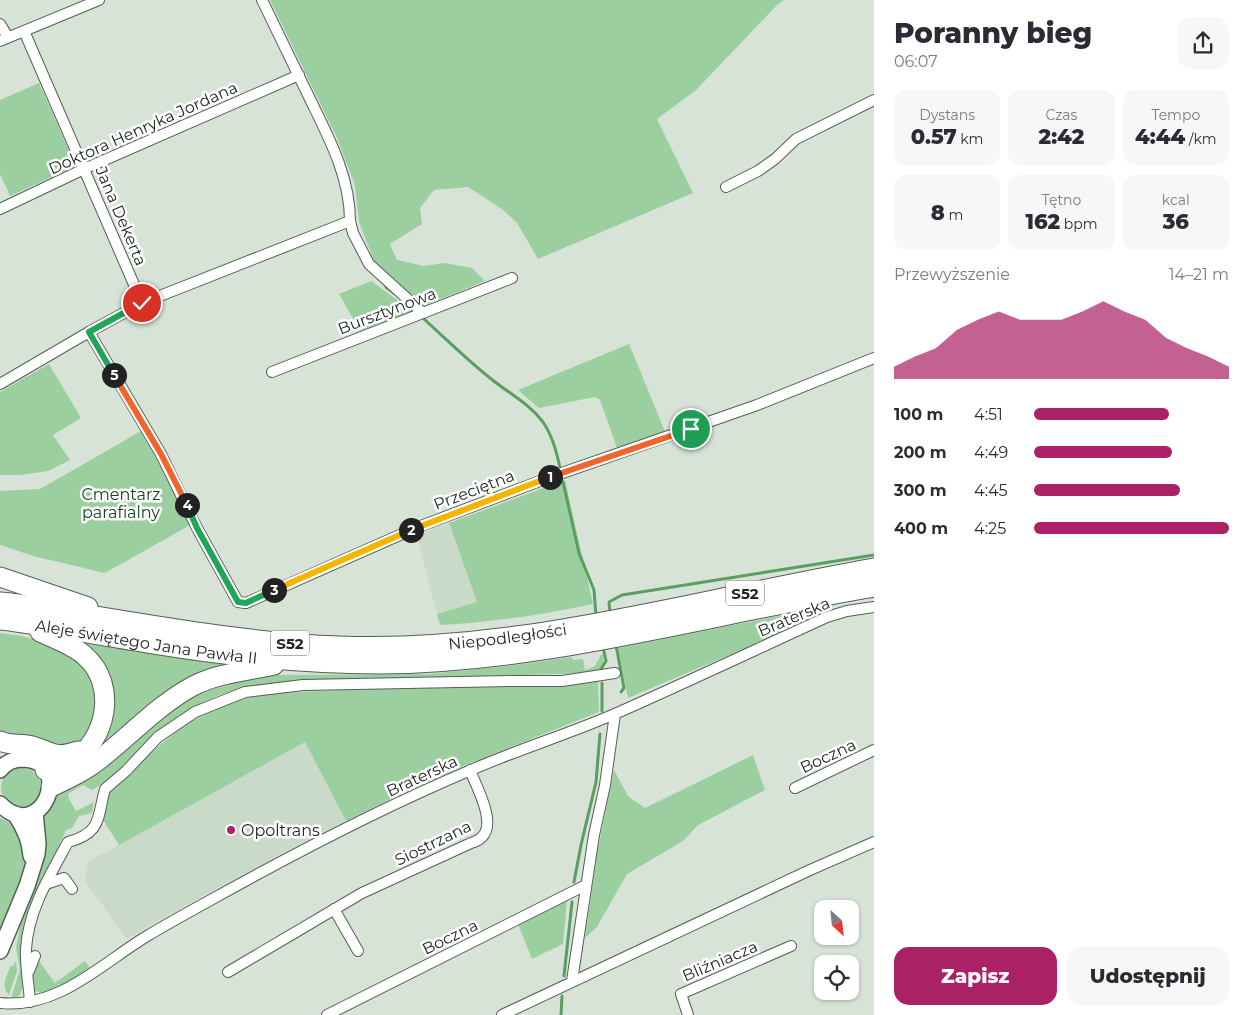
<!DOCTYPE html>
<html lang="pl">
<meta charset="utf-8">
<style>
:root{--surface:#fff;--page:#f7f7f7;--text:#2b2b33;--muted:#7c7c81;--accent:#aa2165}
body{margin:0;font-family:Montserrat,sans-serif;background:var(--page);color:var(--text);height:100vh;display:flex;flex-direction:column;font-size:19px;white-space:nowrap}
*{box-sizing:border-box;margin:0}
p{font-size:16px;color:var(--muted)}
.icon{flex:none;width:28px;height:28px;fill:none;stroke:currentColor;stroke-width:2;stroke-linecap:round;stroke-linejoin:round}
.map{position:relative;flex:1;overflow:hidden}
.sheet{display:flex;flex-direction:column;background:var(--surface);width:375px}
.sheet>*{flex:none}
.needle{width:32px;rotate:153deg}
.controls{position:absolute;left:814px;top:900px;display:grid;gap:10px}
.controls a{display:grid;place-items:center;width:45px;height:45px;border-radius:10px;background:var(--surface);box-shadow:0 1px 4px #0004;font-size:25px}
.pin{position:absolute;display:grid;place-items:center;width:42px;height:42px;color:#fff;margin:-21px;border:2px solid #fff;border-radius:50%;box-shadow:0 1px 5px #0007}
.km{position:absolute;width:25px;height:25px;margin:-12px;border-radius:50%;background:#222;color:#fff;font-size:14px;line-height:25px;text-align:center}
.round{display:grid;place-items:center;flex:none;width:52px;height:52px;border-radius:15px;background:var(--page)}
.head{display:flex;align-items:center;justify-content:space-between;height:85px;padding:0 20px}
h1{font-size:28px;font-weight:800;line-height:38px}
.figures{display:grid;grid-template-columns:repeat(3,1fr);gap:8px;height:85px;padding:5px 20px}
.figures div{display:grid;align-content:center;border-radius:12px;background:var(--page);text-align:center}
.figures b{font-size:21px;font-weight:800}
.figures small{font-size:14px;font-weight:400}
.figures p{font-size:14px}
.chart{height:140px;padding:10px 20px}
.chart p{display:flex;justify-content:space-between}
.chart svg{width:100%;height:90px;margin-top:5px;fill:var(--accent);opacity:.7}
.primary-button{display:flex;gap:10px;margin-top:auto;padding:10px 20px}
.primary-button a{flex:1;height:58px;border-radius:15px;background:var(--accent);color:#fff;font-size:20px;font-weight:800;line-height:58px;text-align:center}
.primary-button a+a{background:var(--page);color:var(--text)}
ul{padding:0 20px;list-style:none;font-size:16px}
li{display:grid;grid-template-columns:80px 60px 1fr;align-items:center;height:38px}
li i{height:12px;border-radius:6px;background:var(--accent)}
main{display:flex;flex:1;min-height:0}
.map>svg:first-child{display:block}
.built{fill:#c9dac9}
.green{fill:#9ccf9f}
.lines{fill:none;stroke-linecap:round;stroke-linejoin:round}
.stream{stroke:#5b9e61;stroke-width:3}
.street-casing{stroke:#555e55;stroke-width:12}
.secondary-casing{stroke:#555e55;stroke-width:18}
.highway-casing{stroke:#555e55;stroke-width:21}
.street{stroke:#fff;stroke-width:10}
.secondary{stroke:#fff;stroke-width:15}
.highway{stroke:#fff;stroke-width:19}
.split-1-casing{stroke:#fff;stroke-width:10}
.split-2-casing{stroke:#fff;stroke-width:10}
.split-3-casing{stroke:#fff;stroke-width:10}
.split-4-casing{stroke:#fff;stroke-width:10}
.split-5-casing{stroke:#fff;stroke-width:10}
.split-6-casing{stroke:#fff;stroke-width:10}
.split-1{stroke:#f0652b;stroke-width:6}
.split-2{stroke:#f5b400;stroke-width:6}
.split-3{stroke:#f5b400;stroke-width:6}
.split-4{stroke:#22a559;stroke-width:6}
.split-5{stroke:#f0652b;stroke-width:6}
.split-6{stroke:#22a559;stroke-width:6}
.poi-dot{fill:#aa2165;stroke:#fff;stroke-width:2}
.labels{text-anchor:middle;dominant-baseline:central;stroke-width:5;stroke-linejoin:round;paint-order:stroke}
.shield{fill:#fff;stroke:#646664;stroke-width:1}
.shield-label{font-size:15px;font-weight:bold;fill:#212522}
.street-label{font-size:16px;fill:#212522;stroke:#fff}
.park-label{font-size:16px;fill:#14441b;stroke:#fff}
.poi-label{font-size:16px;fill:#212522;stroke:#fff;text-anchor:start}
</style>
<main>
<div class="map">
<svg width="874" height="1015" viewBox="0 0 874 1015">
<rect width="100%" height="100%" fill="#d8e3d8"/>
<g class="built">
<path d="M 449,523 L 477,603 L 437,614 L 417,535 Z"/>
<path d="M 305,742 L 346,821 L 284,852 L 164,917 L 127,939 L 85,881 L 88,862 Z"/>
</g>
<g class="green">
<path d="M 270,0 L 784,0 L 778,4 L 696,90 L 657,119 L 693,193 L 538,259 L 517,223 L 502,209 L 468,187 L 434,190 L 420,208 L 422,224 L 390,244 L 397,260 L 424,266 L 445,263 L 472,268 L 485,281 L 423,306 L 374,261 L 359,222 L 355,185 L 337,138 Z"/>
<path d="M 39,83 L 73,160 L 71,168 L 10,196 L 0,174 L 0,100 Z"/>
<path d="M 371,281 L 413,311 L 360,331 L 339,294 Z"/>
<path d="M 629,344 L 666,434 L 618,451 L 600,400 L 595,397 L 539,408 L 518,390 Z"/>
<path d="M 49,364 L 81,418 L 53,435 L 70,460 L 48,471 L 20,475 L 0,475 L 0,392 Z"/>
<path d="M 143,430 L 158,455 L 192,524 L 105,573 L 33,556 L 0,545 L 0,491 L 40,489 Z"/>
<path d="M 565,480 L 593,604 C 543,615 491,622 440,625 L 437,614 L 477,602 L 449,523 Z"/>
<path d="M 835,605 L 755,644 L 628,698 L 618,648 Z"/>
<path d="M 0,633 L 22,636 L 52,645 L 70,653 L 89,671 L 96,686 L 96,714 L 90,731 L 82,741 L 70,749 L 0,736 Z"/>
<path d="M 80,643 L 232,665 L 96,754 L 110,722 Z"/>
<path d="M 603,654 C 605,664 601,670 592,673 L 264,683 C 220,691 181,709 149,740 C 130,759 116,777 92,790 L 83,785 L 68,794 L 69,799 L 76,811 L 94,802 L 92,813 L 79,816 L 72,828 L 66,830 L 60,844 L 63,848 L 24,934 L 21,945 L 23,988 L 19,996 L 11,999 L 20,969 L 16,948 L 21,921 L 36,883 L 42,816 L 55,793 L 114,754 L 200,689 L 265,675 L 429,674 L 508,666 L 572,657 L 573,660 L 583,659 L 585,670 L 595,666 L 601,655 Z"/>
<path d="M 598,681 L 599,712 L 468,764 L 405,792 L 346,821 L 305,742 L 119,845 L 100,815 L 105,789 L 185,725 L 214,708 L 245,698 L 279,693 L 316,691 L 448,686 L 558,686 Z"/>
<path d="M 753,755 L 765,790 L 698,825 L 683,841 L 627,874 L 597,927 L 585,938 L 598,849 L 614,770 L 628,796 L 645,808 Z"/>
<circle cx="21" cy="788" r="20"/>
<path d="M 0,818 L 15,825 C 18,834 22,843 24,852 C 30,875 10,910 0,930 Z"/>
<path d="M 567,901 L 563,944 L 532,959 L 518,924 Z"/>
<path d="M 16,961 L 17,971 L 9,995 C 0,986 7,976 11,965 L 13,967 Z"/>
<path d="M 39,961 L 55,983 L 85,961 L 90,968 C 77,977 51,997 34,991 L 33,977 Z"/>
</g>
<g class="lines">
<g class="stream">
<path d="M 386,287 L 394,293"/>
<path d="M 424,319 C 446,339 467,360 490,378 C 508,393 529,403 543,422 C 552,435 557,453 560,468"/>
<path d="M 563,482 L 579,553 L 594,590 L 596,616"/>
<path d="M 610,614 L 609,602 L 622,595 L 874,555"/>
<path d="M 616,645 L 624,688 L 621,692"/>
<path d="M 601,669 L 606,661 L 603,647"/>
<path d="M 602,683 L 602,711"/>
<path d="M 574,882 L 581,845 L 596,782 L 600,734"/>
<path d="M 564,976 L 572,902"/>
<path d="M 561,1015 L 562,996"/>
</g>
<defs>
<g id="street">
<path d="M 0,24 L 8,37"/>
<path d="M 24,31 L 142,303"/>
<path d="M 0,41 L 99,0"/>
<path d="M 726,187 L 758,171 L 775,159 L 796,139 L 874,100"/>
<path d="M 0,209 L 84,169 L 299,75"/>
<path d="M 350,221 L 353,233 L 369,264 L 423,313"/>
<path d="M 89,332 L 161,454 L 197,528 L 238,602 L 246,603 L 418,527 L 548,478 L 757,405 L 874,358"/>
<path d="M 272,372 L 512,278"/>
<path d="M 0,384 L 89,332 L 142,303 L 350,221 C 350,177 329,138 310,99 C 294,66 278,33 262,0"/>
<path d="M 795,788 L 874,750"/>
<path d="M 46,884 L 64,878 L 72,889"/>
<path d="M 334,909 L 358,951"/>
<path d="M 29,971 L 35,956"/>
<path d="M 228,972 L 362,893 L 471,843 C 475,842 479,840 482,837 C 497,823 476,786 470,770"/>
<path d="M 572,981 L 594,835 L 605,785 L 615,714"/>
<path d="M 30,1002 C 29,985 25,966 26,949 C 28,911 50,875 68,842 C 102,833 97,818 105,789 L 126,771 L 158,737 L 195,712 L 245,692 L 303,685 L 510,681 L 562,681 L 615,673"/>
<path d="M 0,1003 C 58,1009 101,964 147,936 C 167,924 187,913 207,902 C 293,854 381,808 471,770 C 519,749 569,734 617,713 C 687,682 757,649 827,617 L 847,611 L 874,607"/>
<path d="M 327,1015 L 586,885"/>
<path d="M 502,1015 L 810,870 L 874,842"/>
<path d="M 688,1015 L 681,994 L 791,946"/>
</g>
<g id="secondary">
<path d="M 0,770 C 5,763 14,759 23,759 C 76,761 41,846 0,804"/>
<path d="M 15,814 C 24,827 30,841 31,856"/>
<path d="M 0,951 L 27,886 L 37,854 L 38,844 L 35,812"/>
</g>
<g id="highway">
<path d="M 0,577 L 88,607"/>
<path id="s1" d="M 0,602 C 34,605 67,612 101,617 C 180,630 259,643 339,646 C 520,653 697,599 874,568"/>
<path id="s2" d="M 0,620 C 51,626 102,636 154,644 C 228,656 303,664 379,664 C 547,663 709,614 874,587"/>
<path d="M 40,632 C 55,639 73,645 85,656 C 118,685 107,741 71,762 C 63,767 54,769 45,770"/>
<path d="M 0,741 C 11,746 21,743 32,746 C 53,752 54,759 78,751"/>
<path d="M 51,787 C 68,779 85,771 100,759 C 131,735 158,705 193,686 C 218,673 247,671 274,665"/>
</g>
</defs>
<use href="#street" class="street-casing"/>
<use href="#secondary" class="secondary-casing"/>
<use href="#highway" class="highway-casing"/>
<use href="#street" class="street"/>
<use href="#secondary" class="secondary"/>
<use href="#highway" class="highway"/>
</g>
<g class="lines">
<defs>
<path id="split-1" d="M 550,477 L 691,429"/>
<path id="split-2" d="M 411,530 L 550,477"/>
<path id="split-3" d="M 274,590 L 411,530"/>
<path id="split-4" d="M 187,505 L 197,528 L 238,602 L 246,603 L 274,590"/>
<path id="split-5" d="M 114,375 L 161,454 L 187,505"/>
<path id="split-6" d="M 114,375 L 89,332 L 142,303"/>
</defs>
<use href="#split-1" class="split-1-casing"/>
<use href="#split-2" class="split-2-casing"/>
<use href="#split-3" class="split-3-casing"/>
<use href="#split-4" class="split-4-casing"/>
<use href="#split-5" class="split-5-casing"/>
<use href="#split-6" class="split-6-casing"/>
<use href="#split-1" class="split-1"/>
<use href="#split-2" class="split-2"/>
<use href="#split-3" class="split-3"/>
<use href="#split-4" class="split-4"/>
<use href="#split-5" class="split-5"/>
<use href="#split-6" class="split-6"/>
</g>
<circle class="poi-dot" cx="231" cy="830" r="5"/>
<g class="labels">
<g class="shield">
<rect x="726" y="580.5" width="38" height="25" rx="4"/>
<rect x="271" y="630.5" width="38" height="25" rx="4"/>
</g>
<g class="shield-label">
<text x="745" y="593">S52</text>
<text x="290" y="643">S52</text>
</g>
<g class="street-label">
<text transform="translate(143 128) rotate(-24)">Doktora Henryka Jordana</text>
<text transform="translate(121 216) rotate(67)">Jana Dekerta</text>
<text transform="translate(387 311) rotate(-21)">Bursztynowa</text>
<text transform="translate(474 490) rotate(-21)">Przeciętna</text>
<text transform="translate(794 617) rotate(-23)">Braterska</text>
<text stroke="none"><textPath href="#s1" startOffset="511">Niepodległości</textPath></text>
<text stroke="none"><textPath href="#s2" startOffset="148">Aleje świętego Jana Pawła II</textPath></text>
<text transform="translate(828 756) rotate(-25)">Boczna</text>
<text transform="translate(422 776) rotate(-25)">Braterska</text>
<text transform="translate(433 843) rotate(-26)">Siostrzana</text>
<text transform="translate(450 937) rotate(-26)">Boczna</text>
<text transform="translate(720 961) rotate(-23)">Bliźniacza</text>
</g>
<g class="park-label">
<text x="121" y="494">Cmentarz<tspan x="121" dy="18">parafialny</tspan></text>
</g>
<g class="poi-label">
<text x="241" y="830">Opoltrans</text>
</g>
</g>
</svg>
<div class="controls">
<a><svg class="needle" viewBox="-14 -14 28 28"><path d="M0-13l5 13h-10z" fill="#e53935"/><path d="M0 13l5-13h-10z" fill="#7c7c81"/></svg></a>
<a><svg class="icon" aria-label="locate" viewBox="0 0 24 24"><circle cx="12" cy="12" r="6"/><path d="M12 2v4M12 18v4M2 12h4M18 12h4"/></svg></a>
</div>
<div class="pin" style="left:691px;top:429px;background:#1e9e55"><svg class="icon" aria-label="arrive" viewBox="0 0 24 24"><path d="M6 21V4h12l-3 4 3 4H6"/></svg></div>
<div class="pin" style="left:142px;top:303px;background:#d93025"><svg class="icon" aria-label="check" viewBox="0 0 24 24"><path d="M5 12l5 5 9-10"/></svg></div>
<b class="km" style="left:550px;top:477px">1</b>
<b class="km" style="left:411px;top:530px">2</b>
<b class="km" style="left:274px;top:590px">3</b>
<b class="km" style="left:187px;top:505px">4</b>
<b class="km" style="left:114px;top:375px">5</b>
</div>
<section class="sheet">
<div class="head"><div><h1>Poranny bieg</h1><p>06:07</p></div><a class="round"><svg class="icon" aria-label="share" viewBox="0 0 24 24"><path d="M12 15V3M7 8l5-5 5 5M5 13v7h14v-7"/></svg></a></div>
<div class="figures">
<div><p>Dystans</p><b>0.57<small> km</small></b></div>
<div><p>Czas</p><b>2:42</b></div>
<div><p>Tempo</p><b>4:44<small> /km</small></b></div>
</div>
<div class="figures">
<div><b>8<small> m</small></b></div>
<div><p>Tętno</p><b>162<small> bpm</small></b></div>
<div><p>kcal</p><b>36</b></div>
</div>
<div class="chart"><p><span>Przewyższenie</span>14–21 m</p>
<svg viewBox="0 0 160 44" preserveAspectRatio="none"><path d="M0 44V38L10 33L20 29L30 20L40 15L50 11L60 15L70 15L80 15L90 11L100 6L110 11L120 15L130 24L140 29L150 33L160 38V44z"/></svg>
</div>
<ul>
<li><b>100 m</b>4:51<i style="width:69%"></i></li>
<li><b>200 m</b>4:49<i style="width:71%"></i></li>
<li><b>300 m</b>4:45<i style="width:75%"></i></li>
<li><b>400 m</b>4:25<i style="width:100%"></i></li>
</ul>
<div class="primary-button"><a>Zapisz</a><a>Udostępnij</a></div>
</section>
</main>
